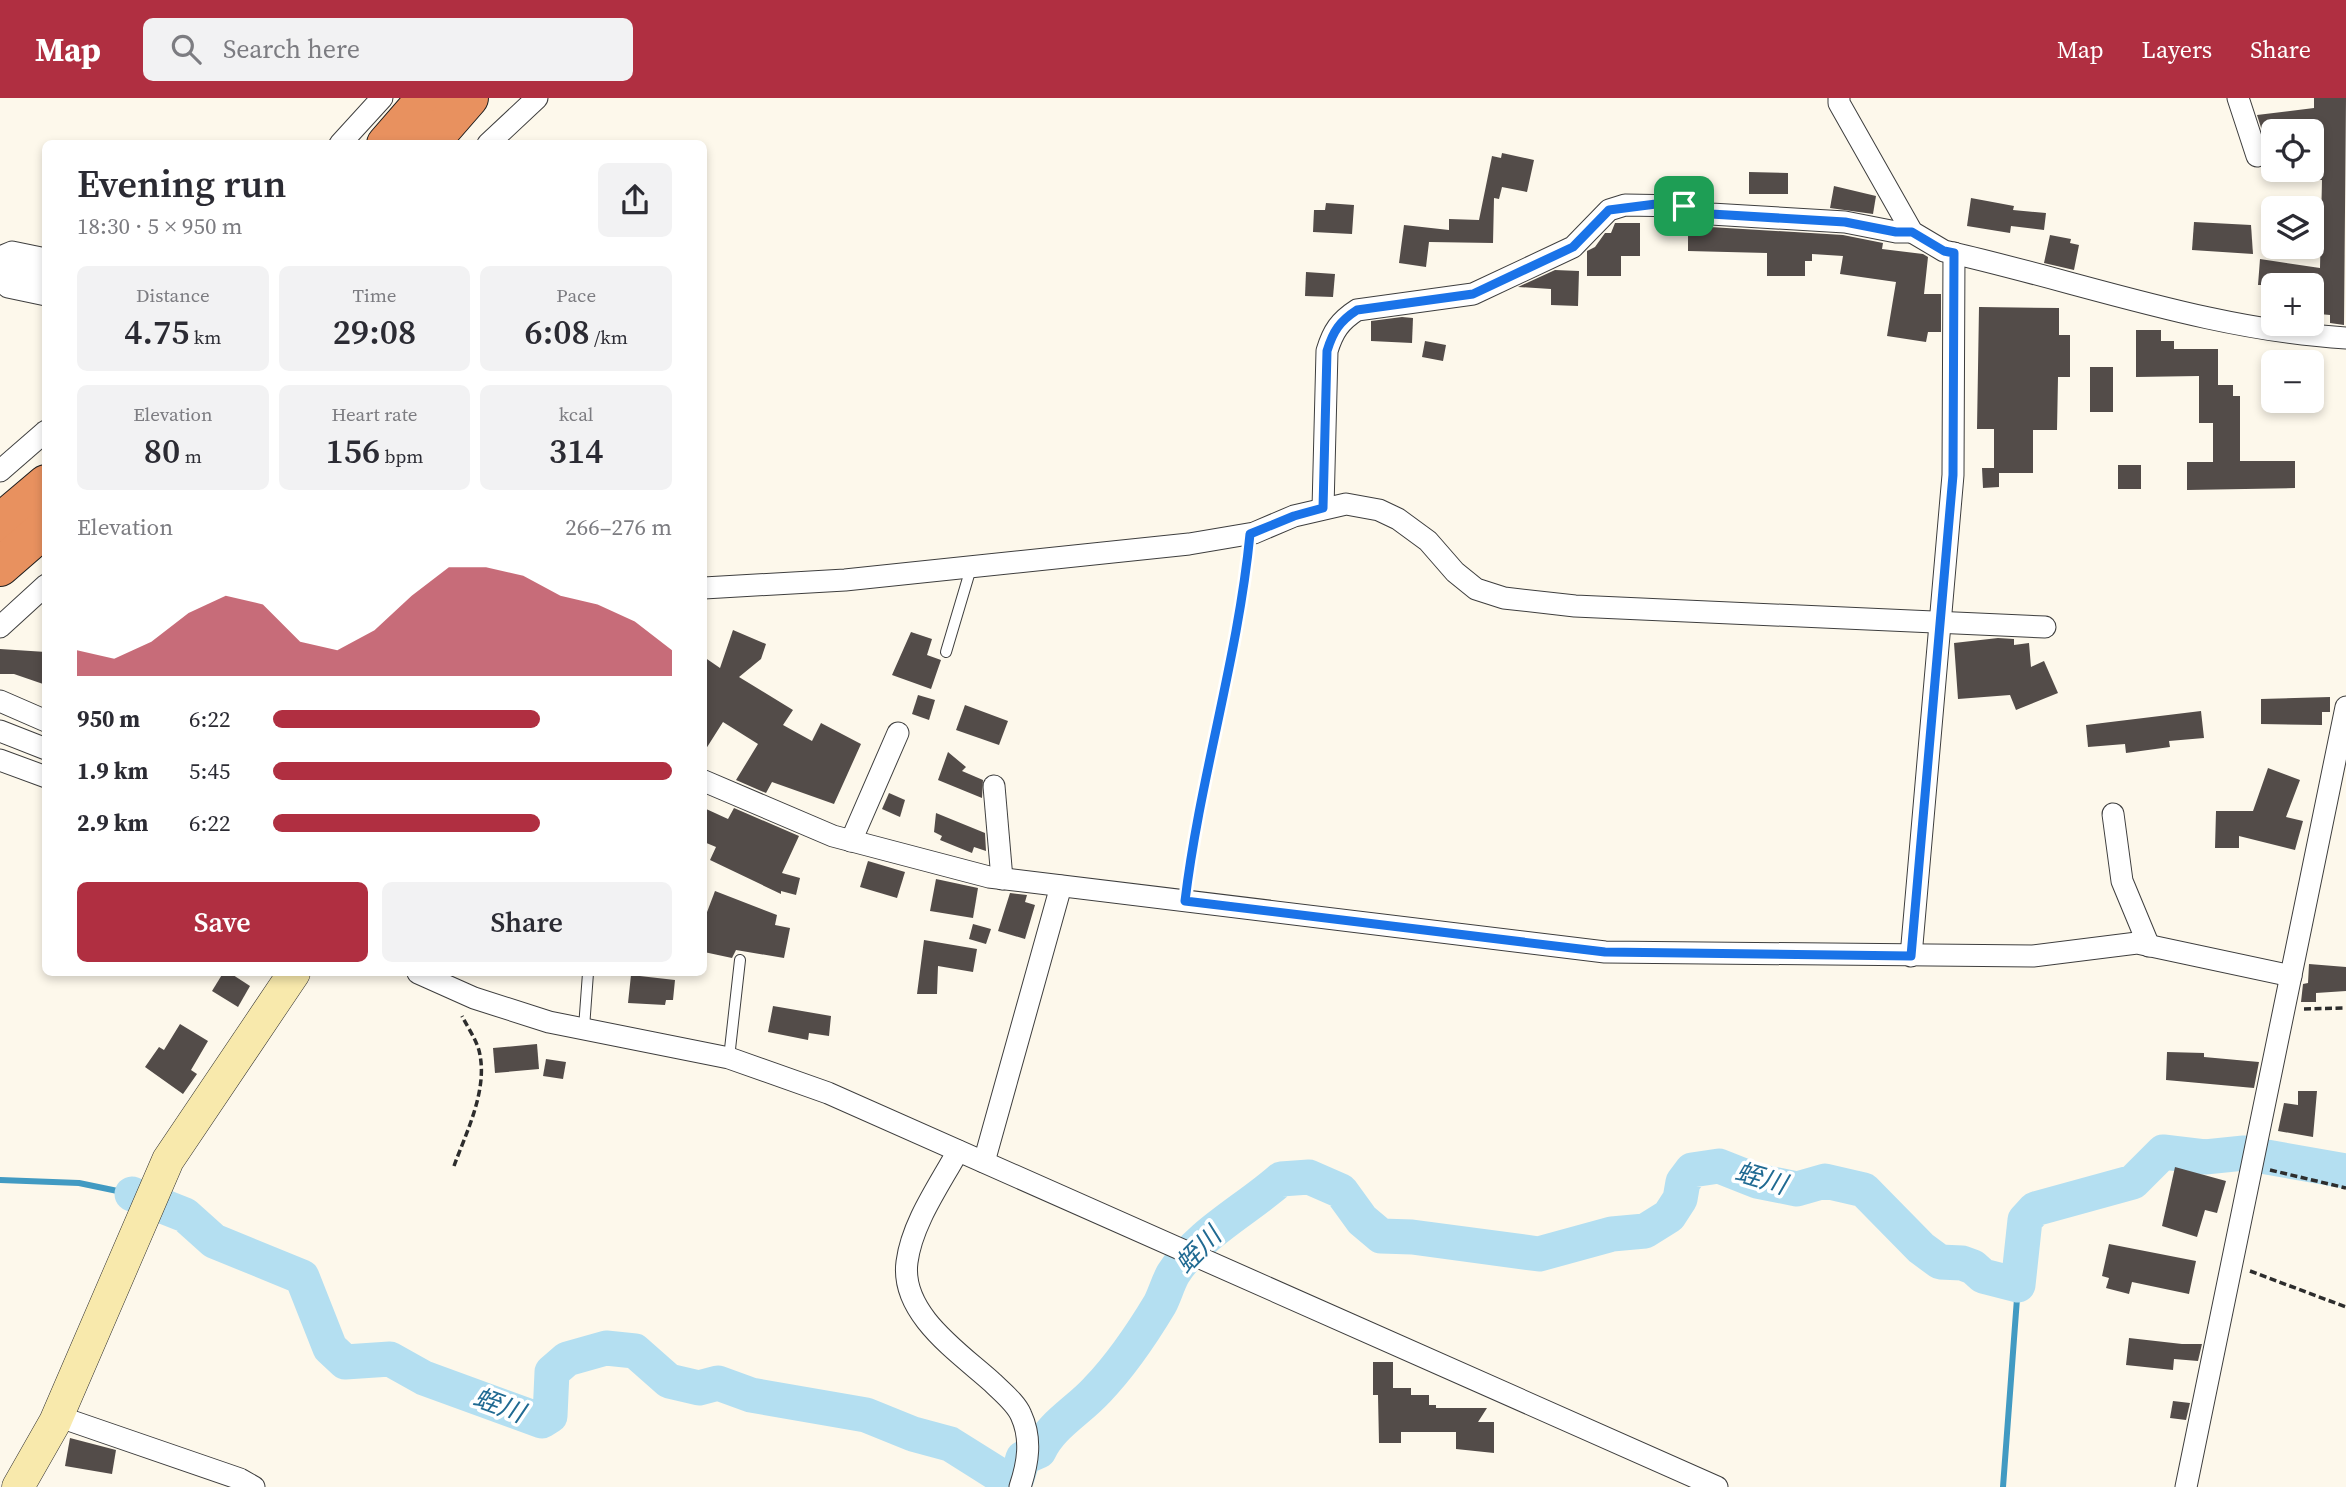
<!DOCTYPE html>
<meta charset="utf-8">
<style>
:root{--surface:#fff;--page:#f2f2f3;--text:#2b2b33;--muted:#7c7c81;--accent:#b02f41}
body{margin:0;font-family:"Source Serif 4","Noto Sans JP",serif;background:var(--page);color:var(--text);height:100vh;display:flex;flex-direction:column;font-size:26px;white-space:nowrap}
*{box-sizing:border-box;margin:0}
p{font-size:23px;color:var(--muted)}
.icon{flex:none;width:38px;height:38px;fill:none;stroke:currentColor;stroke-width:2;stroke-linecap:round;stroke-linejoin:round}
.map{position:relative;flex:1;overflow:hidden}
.sheet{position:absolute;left:42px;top:42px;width:665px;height:836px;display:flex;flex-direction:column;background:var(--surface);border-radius:10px;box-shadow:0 4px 10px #0003}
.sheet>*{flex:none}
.tools{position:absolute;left:2261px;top:21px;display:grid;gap:14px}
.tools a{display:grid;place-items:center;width:63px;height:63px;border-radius:10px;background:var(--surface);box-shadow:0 4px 10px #0003;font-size:35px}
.pin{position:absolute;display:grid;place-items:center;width:60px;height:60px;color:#fff;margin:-30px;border-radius:14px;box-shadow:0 4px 10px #0006}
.round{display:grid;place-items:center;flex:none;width:74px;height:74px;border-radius:10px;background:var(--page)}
.headline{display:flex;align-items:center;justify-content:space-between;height:119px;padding:0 35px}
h1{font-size:38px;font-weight:600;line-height:52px}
.metrics{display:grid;grid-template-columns:repeat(3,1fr);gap:10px;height:119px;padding:7px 35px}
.metrics div{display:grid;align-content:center;border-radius:10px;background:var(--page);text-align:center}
.metrics b{font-size:35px;font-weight:600}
.metrics small{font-size:19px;font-weight:400}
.metrics p{font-size:19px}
.chart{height:196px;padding:14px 35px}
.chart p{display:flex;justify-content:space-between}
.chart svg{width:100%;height:126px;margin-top:7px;fill:var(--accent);opacity:.7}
.cta{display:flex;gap:14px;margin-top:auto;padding:14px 35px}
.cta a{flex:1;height:80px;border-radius:10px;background:var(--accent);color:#fff;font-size:28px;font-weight:600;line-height:80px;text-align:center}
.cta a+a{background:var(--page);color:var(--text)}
ul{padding:0 35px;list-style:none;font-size:23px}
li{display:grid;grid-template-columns:112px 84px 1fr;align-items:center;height:52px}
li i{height:18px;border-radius:9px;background:var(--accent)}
header{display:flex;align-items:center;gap:42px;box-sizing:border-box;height:98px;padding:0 35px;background:var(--accent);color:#fff}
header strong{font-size:33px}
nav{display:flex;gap:38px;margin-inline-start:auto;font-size:24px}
.search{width:490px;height:63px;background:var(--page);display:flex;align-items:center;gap:18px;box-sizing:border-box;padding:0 24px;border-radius:10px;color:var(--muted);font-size:26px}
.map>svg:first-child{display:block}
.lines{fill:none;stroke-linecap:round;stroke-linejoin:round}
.stream{stroke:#419ac2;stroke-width:6}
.river{stroke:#b4dff1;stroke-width:35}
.building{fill:#534c49}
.lane-casing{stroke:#3e3e3e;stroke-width:12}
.street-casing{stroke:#3e3e3e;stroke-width:23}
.secondary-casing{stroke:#2d2d2d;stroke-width:33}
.highway-casing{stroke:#1c1c1c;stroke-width:40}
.path{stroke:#2d2d2d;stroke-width:3.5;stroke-dasharray:7 3.5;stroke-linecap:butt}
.lane{stroke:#fff;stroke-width:10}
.street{stroke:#fff;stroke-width:21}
.secondary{stroke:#f8e9ac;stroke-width:32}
.highway{stroke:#e8915f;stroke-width:38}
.route-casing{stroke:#fff;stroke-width:14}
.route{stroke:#1a73e8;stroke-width:9}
.labels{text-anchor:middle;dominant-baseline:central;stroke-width:7;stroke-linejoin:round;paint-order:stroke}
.water-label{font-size:26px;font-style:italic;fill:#206a92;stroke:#fff}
</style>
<header>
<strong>Map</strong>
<div class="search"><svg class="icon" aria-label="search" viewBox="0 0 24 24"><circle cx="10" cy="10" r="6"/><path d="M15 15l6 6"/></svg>Search here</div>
<nav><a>Map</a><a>Layers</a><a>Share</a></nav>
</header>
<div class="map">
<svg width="2346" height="1389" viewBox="0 0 2346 1389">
<rect width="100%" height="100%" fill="#fdf8eb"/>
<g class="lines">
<g class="stream">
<path d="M 0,1082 L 79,1085 L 132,1096"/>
<path d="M 2003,1389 L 2018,1187"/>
</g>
<path class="river" d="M 132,1096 L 185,1117 L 214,1143 L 302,1179 L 330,1250 L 345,1264 L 390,1261 L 424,1280 L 542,1323 L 550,1318 L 552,1274 L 567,1261 L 606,1250 L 635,1253 L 669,1283 L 699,1290 L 718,1285 L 751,1297 L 866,1317 L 913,1336 L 950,1346 L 1012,1385 L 1017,1380 L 1023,1360 L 1039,1353 C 1051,1327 1078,1313 1097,1292 C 1122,1266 1142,1236 1160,1206 C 1165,1196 1168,1185 1173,1176 C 1198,1136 1246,1112 1281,1081 L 1309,1079 L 1341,1093 L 1362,1122 L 1381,1138 L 1412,1139 L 1539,1156 L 1612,1136 L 1645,1133 L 1669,1118 L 1680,1101 L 1683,1084 L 1692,1072 L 1719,1068 L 1757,1083 L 1797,1091 L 1825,1083 L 1864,1092 L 1921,1150 L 1940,1164 L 1962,1165 L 1973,1169 L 1983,1178 L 2018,1187 L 2025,1122 L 2035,1111 L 2133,1084 L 2163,1054 L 2205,1059 L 2244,1055 L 2346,1073"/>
</g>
<g class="building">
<path d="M 2314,0 L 2346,0 L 2344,227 L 2330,225 L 2330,217 L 2319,216 L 2320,187 L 2258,187 L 2260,161 L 2320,170 L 2322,82 L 2312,82 L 2312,33 L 2273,33 L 2273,65 L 2268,65 L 2269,54 L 2257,17 L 2314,10 Z"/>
<path d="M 1502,55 L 1534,62 L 1527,94 L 1502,89 L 1499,101 L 1494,100 L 1493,145 L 1429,144 L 1426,169 L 1399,165 L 1404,127 L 1449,132 L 1449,121 L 1479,122 L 1492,58 L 1501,60 Z"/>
<path d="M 1749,74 L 1788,75 L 1788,96 L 1749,96 Z"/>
<path d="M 1834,88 L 1876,98 L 1873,116 L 1830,110 Z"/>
<path d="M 1971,100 L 2014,108 L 2013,112 L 2046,115 L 2044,132 L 2011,128 L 2010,135 L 1967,128 Z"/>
<path d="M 1326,105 L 1354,107 L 1352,136 L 1313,134 L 1314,112 L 1325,112 Z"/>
<path d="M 1688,123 L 1710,129 L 1843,137 L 1883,145 L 1882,151 L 1923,156 L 1928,159 L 1924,196 L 1941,196 L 1941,234 L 1928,234 L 1926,244 L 1887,238 L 1896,184 L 1840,176 L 1843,158 L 1812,156 L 1812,163 L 1805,163 L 1805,178 L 1767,178 L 1767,155 L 1688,153 Z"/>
<path d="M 2194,124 L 2251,127 L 2253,156 L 2192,152 Z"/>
<path d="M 1615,125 L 1640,125 L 1640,158 L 1621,158 L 1621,178 L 1587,178 L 1587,153 L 1595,149 L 1605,135 L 1611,135 Z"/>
<path d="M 2050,137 L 2071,141 L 2070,145 L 2079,147 L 2074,172 L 2044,165 Z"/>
<path d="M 1555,172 L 1579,173 L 1578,208 L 1551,207 L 1551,191 L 1518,189 Z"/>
<path d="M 1306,174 L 1335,176 L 1333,199 L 1305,198 Z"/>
<path d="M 1979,209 L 2059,210 L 2059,237 L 2070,237 L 2070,279 L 2058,279 L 2057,332 L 2033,332 L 2033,375 L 1999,375 L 1999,389 L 1983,390 L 1982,370 L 1994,370 L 1994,331 L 1977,331 Z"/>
<path d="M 1402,219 L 1413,220 L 1412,245 L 1371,243 L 1371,223 Z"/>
<path d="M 2136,232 L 2161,232 L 2161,243 L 2174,243 L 2174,251 L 2218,251 L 2218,287 L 2233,287 L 2233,298 L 2240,298 L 2240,363 L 2295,363 L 2295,390 L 2187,392 L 2187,364 L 2213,364 L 2213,325 L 2199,325 L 2199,278 L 2136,279 Z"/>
<path d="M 1425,243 L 1446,247 L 1443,263 L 1422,259 Z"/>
<rect x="2090" y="269" width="23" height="45"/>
<rect x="2118" y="367" width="23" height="24"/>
<path d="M 733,532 L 766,546 L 761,561 L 739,579 L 793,612 L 783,627 L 812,643 L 821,625 L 861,646 L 834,706 L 772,684 L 766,695 L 736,682 L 758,646 L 723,624 L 704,654 L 704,559 L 720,570 Z"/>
<path d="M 911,534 L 932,541 L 927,557 L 941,562 L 931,591 L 892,577 Z"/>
<path d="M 1998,540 L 2014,541 L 2014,547 L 2029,545 L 2031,569 L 2044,563 L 2058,595 L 2016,612 L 2010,597 L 1958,601 L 1954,545 Z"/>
<path d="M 0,551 L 46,554 L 46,587 L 14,576 L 0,576 Z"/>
<path d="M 918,597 L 935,602 L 929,622 L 912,616 Z"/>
<path d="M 2330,599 L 2330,614 L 2322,614 L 2322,627 L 2261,626 L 2261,601 Z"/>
<path d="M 965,607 L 1008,623 L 999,647 L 956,632 Z"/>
<path d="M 2201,613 L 2204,640 L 2169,643 L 2170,649 L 2126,655 L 2125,646 L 2088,649 L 2086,627 Z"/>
<path d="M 948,654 L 966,669 L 962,673 L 983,682 L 982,700 L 938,682 Z"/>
<path d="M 2268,670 L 2300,682 L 2286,719 L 2303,723 L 2295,752 L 2239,738 L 2239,750 L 2215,750 L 2216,713 L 2253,713 Z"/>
<path d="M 889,695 L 905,702 L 900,719 L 882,711 Z"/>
<path d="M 704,710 L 728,721 L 734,710 L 799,738 L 782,775 L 800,780 L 796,797 L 781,793 L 781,796 L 710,762 L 716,749 L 704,744 Z"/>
<path d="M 936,715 L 985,735 L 986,753 L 974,749 L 972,755 L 940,742 L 942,738 L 934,734 Z"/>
<path d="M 868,763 L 905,774 L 897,800 L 860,789 Z"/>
<path d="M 936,781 L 978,790 L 973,820 L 930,813 Z"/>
<path d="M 715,793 L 777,817 L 775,827 L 790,830 L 784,860 L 736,852 L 732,860 L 704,854 L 704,822 Z"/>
<path d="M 1010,795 L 1027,797 L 1025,804 L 1035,807 L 1025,841 L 998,833 Z"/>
<path d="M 973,826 L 991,831 L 986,846 L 969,841 Z"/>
<path d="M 924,842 L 977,851 L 973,874 L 938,868 L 937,896 L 917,896 Z"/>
<path d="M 2309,866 L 2346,869 L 2346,893 L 2316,895 L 2316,904 L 2301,904 L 2303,886 L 2308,885 Z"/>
<path d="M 223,875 L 230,875 L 250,888 L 238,909 L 212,893 Z"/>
<path d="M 631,877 L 675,882 L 673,902 L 666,902 L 665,907 L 628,905 Z"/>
<path d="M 773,908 L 831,918 L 829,938 L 809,935 L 808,942 L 768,934 Z"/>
<path d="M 180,926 L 208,943 L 191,972 L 197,976 L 183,996 L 145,969 L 159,949 L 164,952 Z"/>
<path d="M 537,946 L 539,971 L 495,975 L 493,950 Z"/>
<path d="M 2167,954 L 2204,955 L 2204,959 L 2259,964 L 2254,990 L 2166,982 Z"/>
<path d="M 546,961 L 566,964 L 563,981 L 543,978 Z"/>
<path d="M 2298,993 L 2317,993 L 2313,1039 L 2278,1033 L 2284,1005 L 2298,1007 Z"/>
<path d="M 2175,1069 L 2226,1083 L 2217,1115 L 2205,1112 L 2197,1139 L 2162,1128 Z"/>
<path d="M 2109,1146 L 2196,1163 L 2189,1196 L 2132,1184 L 2129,1196 L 2106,1190 L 2109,1180 L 2102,1178 Z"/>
<path d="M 2129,1240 L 2182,1246 L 2202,1246 L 2198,1263 L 2174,1261 L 2173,1272 L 2126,1267 Z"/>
<path d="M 1373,1264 L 1393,1264 L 1393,1290 L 1411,1290 L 1411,1297 L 1429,1297 L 1429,1307 L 1436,1307 L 1436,1310 L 1487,1310 L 1478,1324 L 1494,1324 L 1494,1355 L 1456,1351 L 1456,1334 L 1401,1334 L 1401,1345 L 1379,1345 L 1378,1297 L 1373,1297 Z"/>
<path d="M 2173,1303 L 2190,1305 L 2186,1322 L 2170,1320 Z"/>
<path d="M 70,1340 L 116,1352 L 112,1376 L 65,1368 Z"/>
</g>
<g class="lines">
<defs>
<g id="lane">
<path d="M 946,554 L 971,470"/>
<path d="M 584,930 L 588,875"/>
<path d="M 729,960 L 740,862"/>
</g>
<g id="street">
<path d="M 1839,0 L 1839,5 L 1912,134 L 1944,153 C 2078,183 2209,232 2346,240"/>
<path d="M 2238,0 L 2257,58"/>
<path d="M 340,46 L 382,0"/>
<path d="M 488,46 L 537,0"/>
<path d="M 0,159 L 12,154 L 46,161"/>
<path d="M 0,169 L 46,180"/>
<path d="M 0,181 L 8,189 L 46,197"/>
<path d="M 0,373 L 46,333"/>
<path d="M 1323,410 L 1327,253 C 1333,233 1340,223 1357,212 L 1473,196 L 1573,149 L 1609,112 L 1625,107 L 1684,108 L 1711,116 L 1845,124 L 1896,134 L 1912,134"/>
<path d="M 704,490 L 845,482 L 1189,446 L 1254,435 L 1294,418 L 1346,406 L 1379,412 L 1398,421 L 1428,443 L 1455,474 L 1476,491 L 1504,500 L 1575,508 L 2045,529"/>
<path d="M 0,529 L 46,487"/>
<path d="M 0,603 L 46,623"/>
<path d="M 0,633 L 46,651"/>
<path d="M 0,662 L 46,679"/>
<path d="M 704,683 L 833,738 L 989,779 L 1605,854 L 2033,858 L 2137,845 L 2291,878"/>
<path d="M 994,688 L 1002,781"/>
<path d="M 2113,716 L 2122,783 L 2149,848"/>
<path d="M 851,743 L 898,635"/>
<path d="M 1911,858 L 1953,377 L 1954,155"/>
<path d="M 418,875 L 474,900 L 549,924 L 729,960 L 828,995 L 1717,1389"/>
<path d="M 958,1053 C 940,1086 912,1125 907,1164 C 900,1216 960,1255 993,1285 C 1002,1294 1016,1305 1021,1317 C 1032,1341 1028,1365 1020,1389"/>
<path d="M 984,1064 L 1061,788"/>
<path d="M 57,1318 L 240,1381 L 254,1389"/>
<path d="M 2186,1389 L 2346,609"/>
</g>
<path id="secondary" d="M 18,1389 L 55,1324 L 168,1062 L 294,875"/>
<g id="highway">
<path d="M 386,46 L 426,0"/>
<path d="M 429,46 L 469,0"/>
<path d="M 0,425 L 46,386"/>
<path d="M 0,469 L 46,429"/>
</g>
</defs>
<use href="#lane" class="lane-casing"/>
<use href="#street" class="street-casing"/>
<use href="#secondary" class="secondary-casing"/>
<use href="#highway" class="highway-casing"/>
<g class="path">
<path d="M 1187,784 C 1201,673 1238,567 1248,455"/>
<path d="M 2304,911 L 2346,910"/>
<path d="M 454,1068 C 466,1035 487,994 480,957 C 478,944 468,930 462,918"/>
<path d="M 2270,1072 L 2346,1090"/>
<path d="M 2250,1173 L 2346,1209"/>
</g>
<use href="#lane" class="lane"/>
<use href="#street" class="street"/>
<use href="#secondary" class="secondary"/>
<use href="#highway" class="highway"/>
</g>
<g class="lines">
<defs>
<path id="route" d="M 1656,106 L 1684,108 L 1711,116 L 1845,124 L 1896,134 L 1912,134 L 1944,153 L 1954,155 L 1953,377 L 1911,858 L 1605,854 L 1185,803 C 1200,679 1238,560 1250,436 L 1294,418 L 1323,410 L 1327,253 C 1333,233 1340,223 1357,212 L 1473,196 L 1573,149 L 1609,112 Z"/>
</defs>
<use href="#route" class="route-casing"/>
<use href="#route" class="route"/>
</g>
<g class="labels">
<g class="water-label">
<text transform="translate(1761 1080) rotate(16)">蛭川</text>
<text transform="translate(1198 1152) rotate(-46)">蛭川</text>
<text transform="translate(499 1307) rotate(20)">蛭川</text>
</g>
</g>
</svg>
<div class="tools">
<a><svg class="icon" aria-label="locate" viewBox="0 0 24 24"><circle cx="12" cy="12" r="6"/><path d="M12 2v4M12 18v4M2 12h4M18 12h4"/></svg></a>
<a><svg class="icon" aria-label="layers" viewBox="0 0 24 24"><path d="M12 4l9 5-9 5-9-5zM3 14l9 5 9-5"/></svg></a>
<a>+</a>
<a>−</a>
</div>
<div class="pin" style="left:1684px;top:108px;background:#1e9e55"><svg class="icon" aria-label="arrive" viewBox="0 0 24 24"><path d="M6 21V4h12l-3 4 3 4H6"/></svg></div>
<section class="sheet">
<div class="headline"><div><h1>Evening run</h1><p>18:30 · 5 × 950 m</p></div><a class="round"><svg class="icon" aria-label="share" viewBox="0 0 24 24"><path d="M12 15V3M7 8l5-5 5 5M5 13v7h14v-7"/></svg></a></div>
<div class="metrics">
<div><p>Distance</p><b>4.75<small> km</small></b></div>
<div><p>Time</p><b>29:08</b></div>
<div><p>Pace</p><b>6:08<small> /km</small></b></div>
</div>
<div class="metrics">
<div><p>Elevation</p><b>80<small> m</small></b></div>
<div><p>Heart rate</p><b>156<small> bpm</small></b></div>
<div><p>kcal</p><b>314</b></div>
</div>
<div class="chart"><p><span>Elevation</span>266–276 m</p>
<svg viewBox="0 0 160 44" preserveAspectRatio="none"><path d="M0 44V35L10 38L20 32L30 22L40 16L50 19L60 32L70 35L80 28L90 16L100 6L110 6L120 9L130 16L140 19L150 25L160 35V44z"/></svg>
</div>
<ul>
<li><b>950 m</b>6:22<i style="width:67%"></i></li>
<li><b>1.9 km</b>5:45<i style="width:100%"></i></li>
<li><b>2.9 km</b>6:22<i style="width:67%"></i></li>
</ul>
<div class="cta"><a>Save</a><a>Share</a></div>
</section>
</div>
